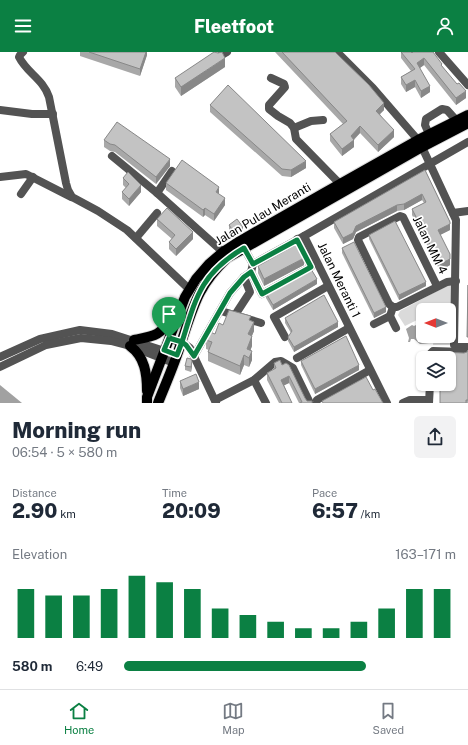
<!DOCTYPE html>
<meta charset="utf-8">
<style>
:root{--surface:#fff;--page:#f2f2f3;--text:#1f2937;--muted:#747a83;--line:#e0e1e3;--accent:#0b8043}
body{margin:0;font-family:"Public Sans",sans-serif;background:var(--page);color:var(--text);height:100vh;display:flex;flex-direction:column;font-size:15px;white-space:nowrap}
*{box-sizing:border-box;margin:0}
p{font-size:13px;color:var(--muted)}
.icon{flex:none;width:22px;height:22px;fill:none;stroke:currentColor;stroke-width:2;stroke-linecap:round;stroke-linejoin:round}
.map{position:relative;height:351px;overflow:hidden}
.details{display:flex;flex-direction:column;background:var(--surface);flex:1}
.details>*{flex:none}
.needle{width:26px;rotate:270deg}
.buttons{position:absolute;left:416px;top:251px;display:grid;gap:8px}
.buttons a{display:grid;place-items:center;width:40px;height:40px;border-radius:6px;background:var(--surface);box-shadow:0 1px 3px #0004;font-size:20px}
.pin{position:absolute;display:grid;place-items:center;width:34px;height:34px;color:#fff;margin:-41px -17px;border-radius:50% 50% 50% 0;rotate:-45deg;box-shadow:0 0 4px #0007}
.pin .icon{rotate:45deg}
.round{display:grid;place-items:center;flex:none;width:42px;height:42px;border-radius:6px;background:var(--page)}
.summary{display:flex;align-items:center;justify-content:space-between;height:68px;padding:0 12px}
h1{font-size:22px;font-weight:800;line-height:30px}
.figures{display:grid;grid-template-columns:repeat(3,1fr);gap:6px;height:68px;padding:4px 12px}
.figures div{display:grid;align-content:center}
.figures b{font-size:20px;font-weight:800}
.figures small{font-size:11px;font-weight:400}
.figures p{font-size:11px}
.chart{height:112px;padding:8px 12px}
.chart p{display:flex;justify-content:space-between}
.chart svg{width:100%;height:72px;margin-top:4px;stroke:var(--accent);stroke-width:6}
ul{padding:0 12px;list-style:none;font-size:13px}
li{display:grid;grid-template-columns:64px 48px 1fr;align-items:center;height:30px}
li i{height:10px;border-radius:5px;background:var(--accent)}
header{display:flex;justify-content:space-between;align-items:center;height:52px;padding:0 12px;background:var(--accent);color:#fff;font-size:18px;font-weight:800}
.menu{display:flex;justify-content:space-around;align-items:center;height:56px;border-top:1px solid var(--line);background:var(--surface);font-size:11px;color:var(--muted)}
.menu a{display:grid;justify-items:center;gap:2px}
.menu .selected{color:var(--accent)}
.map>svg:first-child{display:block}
.green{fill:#dadada}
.water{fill:#a1a1a1}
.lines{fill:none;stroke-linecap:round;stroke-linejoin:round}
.major-casing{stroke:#dbdbdb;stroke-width:12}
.minor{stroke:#535353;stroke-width:8}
.major{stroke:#000;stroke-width:10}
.wall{fill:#a8a8a8}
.shaded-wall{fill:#888}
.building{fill:#c3c3c3;stroke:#888}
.route-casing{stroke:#fff;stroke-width:8}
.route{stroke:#0b8043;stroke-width:5}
.labels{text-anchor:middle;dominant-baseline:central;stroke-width:3.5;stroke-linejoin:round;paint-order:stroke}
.street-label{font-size:12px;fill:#000;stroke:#fff}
</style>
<header><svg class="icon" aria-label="menu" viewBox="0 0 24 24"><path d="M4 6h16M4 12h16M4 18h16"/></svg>Fleetfoot<svg class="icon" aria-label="person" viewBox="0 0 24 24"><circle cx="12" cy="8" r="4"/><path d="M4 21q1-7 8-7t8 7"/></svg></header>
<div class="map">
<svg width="468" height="351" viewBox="0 0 468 351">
<rect width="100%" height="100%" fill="#fff"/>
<path class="green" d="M 448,233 L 451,234 L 453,237 L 451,293 L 433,293 L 434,284 L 449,284 L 449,258 L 423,258 L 423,265 L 405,274 L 398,263 L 400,259 Z"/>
<g class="water">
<path d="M 418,272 L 423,273 L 423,284 L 428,284 L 429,291 L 420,292 L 414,287 L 411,287 L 410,290 L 408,290 L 409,286 L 406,277 L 412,273 L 414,274 Z"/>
<path d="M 0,333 L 22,351 L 0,351 Z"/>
</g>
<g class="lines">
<defs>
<g id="major">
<path d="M 134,288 C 155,284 160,284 172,265"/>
<path d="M 130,294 C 145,305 147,322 147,339"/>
<path d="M 147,351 L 147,345 L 185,245 L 196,227 L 209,212 L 223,200 L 240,189 L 324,141 L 418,88 L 468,63"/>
<path d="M 158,351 C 166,331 175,311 181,291 C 194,253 197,235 227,206 L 422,95 L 468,71"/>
</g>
</defs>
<use href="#major" class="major-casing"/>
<g class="minor">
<path d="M 23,0 L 20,3 L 19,5 C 27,21 43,27 49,45 L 66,131 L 68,138 L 72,145 L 98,159 L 127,178 L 189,237"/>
<path d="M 337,0 L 373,36 L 418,88"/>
<path d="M 439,0 L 468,33"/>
<path d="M 218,5 L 227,0"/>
<path d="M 271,26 L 284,32 L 285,35 L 269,53 L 269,57 L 278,64 L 290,71 L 294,76 L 296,87 L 340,132"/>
<path d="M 0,58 L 32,62 L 53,62"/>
<path d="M 294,76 L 311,69 L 323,68"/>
<path d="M 429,82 L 425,73 L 426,67 L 442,57 L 447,58 L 456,68"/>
<path d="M 422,95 L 456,168 L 454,293 L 457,295 L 468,295"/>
<path d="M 112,104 L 157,141 L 223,200"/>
<path d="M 0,125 L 26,122 L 71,145"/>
<path d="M 157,141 L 172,119"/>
<path d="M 21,142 L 33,125"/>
<path d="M 453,161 L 468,159"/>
<path d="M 304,184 L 468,90"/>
<path d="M 136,186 L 157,161"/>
<path d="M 244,196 L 253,212 L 304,184 L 387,351"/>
<path d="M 251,220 L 262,242 L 311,215 L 297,187"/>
<path d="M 393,255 L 389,252 L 358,188 L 359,185 L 400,164 L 403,165 L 437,234"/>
<path d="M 393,255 L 397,255 L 447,230 L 456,229"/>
<path d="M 393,255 L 390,264 L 396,276"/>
<path d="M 221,259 L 261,271"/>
<path d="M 235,263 L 250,240 L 244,225"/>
<path d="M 374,272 L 390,264"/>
<path d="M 285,285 L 274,265 L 328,234"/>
<path d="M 169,286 L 186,293 L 190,296 L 216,351"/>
<path d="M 194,304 L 230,241 L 244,225 L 251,220 L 253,212"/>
<path d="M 0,305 L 40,287 L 80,278 L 112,282 L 177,303"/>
<path d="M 297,306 L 349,276"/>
<path d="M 430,306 L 430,302 L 433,299 L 464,300"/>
<path d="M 0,315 L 46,293 L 81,286 L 111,289 L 130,294 L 174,311"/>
<path d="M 254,328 L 266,351"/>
<path d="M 215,348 L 254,328 L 275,310 L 281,309 L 293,316 L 310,351"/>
<path d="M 317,348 L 370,318"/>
<path d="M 403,351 L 410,348 L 429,348"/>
<path d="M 429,351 L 430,332"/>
</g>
<use href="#major" class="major"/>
</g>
<g class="wall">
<path d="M 80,0 L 147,0 L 147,3 L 140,24 L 80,4 Z"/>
<path d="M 275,0 L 335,0 L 384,58 L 380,62 L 394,85 L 378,100 L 360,81 L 354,88 L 354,95 L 342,104 L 330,89 L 330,82 L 343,72 Z"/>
<path d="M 401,0 L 411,0 L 412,1 L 442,14 L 466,46 L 456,53 L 424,13 L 420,16 L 430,40 L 421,46 L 415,35 L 406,40 L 401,32 L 401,25 L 411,19 L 401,6 Z"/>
<path d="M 225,15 L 181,44 L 175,35 L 175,26 Z"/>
<path d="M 210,53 L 306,116 L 291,125 L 282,124 L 210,60 Z"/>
<path d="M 104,88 L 170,114 L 156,132 L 115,100 L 110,99 L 104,95 Z"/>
<path d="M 425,118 L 450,170 L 450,178 L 440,183 L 450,202 L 450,213 L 440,219 L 412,163 L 412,157 L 424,151 L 422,148 L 404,158 L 397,159 L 356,180 L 353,187 L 343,192 L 334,176 L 334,170 Z"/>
<path d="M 123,126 L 141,140 L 129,154 L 122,147 L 122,140 L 126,136 L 123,133 Z"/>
<path d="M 166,131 L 219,142 L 225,153 L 214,169 L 205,163 L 203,165 L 166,138 Z"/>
<path d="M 157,167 L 193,187 L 176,204 L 169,197 L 169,190 L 172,187 L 157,174 Z"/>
<path d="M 229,173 L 243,180 L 234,185 L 229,178 Z"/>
<path d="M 369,183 L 426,234 L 399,248 L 369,187 Z"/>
<path d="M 342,196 L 386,260 L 374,266 L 342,201 Z"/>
<path d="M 304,213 L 264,234 L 258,221 L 258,214 Z"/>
<path d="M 317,232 L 273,258 L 266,246 L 266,241 Z"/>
<path d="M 285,266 L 338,275 L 294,300 L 288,289 L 288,285 L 291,281 L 285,271 Z"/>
<path d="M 251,268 L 254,279 L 252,284 L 252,294 L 250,299 L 252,308 L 249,315 L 244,313 L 240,323 L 208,309 L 208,300 L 209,298 L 206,297 L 206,288 L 215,282 L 223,273 Z"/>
<path d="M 468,298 L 468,351 L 440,351 L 464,301 L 467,300 Z"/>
<path d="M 301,309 L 359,318 L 315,342 L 301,313 Z"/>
<path d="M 274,311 L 282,313 L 305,346 L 307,349 L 312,351 L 299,351 L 289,331 L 284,333 L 292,351 L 279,351 L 267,328 L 267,321 L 274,317 Z"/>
<path d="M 185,314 L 192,314 L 191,320 L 185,318 Z"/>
<path d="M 180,329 L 199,337 L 183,344 L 180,336 Z"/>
</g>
<g class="shaded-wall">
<path d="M 146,0 L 147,0 L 147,3 L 140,24 L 140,17 Z"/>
<path d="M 225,6 L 225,15 L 181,44 L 181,35 Z"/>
<path d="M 424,6 L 424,13 L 417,18 L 417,11 Z"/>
<path d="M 415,28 L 415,35 L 406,40 L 406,33 Z"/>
<path d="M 430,34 L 430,40 L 421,46 L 421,39 Z"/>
<path d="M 466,39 L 466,46 L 456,53 L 456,46 Z"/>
<path d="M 384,51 L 384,58 L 376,66 L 376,59 Z"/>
<path d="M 360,74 L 360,81 L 353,88 L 354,88 L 354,95 L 342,104 L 342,97 L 351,84 Z"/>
<path d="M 394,78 L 394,85 L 378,100 L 378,93 Z"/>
<path d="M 170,107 L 170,114 L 156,132 L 156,125 Z"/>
<path d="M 306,109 L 306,116 L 291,125 L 291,118 Z"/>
<path d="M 141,133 L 141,140 L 129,154 L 129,147 Z"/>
<path d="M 219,135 L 219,142 L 216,140 Z"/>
<path d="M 422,142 L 422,148 L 404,158 L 404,152 Z"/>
<path d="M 225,146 L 225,153 L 214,169 L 214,162 Z"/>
<path d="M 397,153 L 397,159 L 356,180 L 353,187 L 343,192 L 343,186 L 356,174 Z"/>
<path d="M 205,156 L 205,163 L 203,165 L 203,158 Z"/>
<path d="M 450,172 L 450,178 L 438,184 L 438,178 Z"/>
<path d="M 243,175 L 243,180 L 234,185 L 234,180 Z"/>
<path d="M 193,180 L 193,187 L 176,204 L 176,197 Z"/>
<path d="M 304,206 L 304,213 L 264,234 L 264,227 Z"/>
<path d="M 450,207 L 450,213 L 440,219 L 440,212 Z"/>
<path d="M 317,227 L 317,232 L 273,258 L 273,253 Z"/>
<path d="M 426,230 L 426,234 L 399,248 L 399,243 Z"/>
<path d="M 386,255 L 386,260 L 374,266 L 374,261 Z"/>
<path d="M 254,270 L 254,279 L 248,292 L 248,282 Z"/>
<path d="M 338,270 L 338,275 L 294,300 L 294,295 Z"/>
<path d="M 252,284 L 252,294 L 248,305 L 247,297 Z"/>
<path d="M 252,299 L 252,308 L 249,315 L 249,306 Z"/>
<path d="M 244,303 L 244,313 L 240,323 L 240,314 Z"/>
<path d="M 192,309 L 192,314 L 191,320 L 191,315 Z"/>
<path d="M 359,313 L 359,318 L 315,342 L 315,337 Z"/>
<path d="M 289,324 L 289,331 L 281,335 L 281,328 Z"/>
<path d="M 199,330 L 199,337 L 183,344 L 183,337 Z"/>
</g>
<g class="building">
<path d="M 89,0 L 146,0 L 140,17 Z"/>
<path d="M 214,0 L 218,1 L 222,0 L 225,6 L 181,35 L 175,26 Z"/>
<path d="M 282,0 L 335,0 L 369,33 L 384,51 L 376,59 L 394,78 L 378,93 L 360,74 L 351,84 L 354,88 L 342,97 L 330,82 L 347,69 Z"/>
<path d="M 401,0 L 411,0 L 412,1 L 413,0 L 433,0 L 442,12 L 441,13 L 457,32 L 459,31 L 466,39 L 456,46 L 424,6 L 417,11 L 430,34 L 421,39 L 415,28 L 406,33 L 401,25 L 415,17 Z"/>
<path d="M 228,33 L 306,109 L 291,118 L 282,117 L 210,53 Z"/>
<path d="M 117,70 L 170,107 L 156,125 L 115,93 L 110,92 L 104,88 Z"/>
<path d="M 182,108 L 219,135 L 216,140 L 225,146 L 214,162 L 205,156 L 203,158 L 166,131 Z"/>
<path d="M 425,118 L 450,170 L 450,172 L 438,178 L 450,202 L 450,207 L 440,212 L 412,157 L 426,150 L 422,142 L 404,152 L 397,153 L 356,174 L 353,181 L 343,186 L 334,170 Z"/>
<path d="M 128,120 L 141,133 L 129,147 L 122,140 L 129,132 L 123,126 Z"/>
<path d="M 167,156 L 193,180 L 176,197 L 169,190 L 175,183 L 157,167 Z"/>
<path d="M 237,167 L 243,175 L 234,180 L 229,173 Z"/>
<path d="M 395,169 L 426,230 L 399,243 L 369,183 Z"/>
<path d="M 354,190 L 386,255 L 374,261 L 342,196 Z"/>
<path d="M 297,192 L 304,206 L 264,227 L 258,214 Z"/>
<path d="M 311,217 L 317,227 L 273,253 L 266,241 Z"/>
<path d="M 468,233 L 468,285 L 467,285 Z"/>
<path d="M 324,243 L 338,270 L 294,295 L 288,285 L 292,279 L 285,266 Z"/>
<path d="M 229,258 L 251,264 L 249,268 L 254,270 L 248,282 L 252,284 L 247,297 L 252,299 L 249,306 L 244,303 L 240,314 L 208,300 L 212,290 L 206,288 L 210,280 L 215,282 L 219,271 L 223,273 Z"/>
<path d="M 346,284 L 359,313 L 315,337 L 301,309 Z"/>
<path d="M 468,298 L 468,348 L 466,348 L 466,351 L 440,351 L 440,332 L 449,332 L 449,306 L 440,306 L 440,300 L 464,301 L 467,300 Z"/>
<path d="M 187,306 L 191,307 L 192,309 L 191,315 L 185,314 Z"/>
<path d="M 280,308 L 282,313 L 286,311 L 289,313 L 305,346 L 307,349 L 312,349 L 312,351 L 300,351 L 302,350 L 289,324 L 281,328 L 292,351 L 282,351 L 267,321 L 276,316 L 274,311 Z"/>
<path d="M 196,322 L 199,330 L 183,337 L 180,329 Z"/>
<path d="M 366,325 L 373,338 L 375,337 L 383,351 L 323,351 L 322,349 Z"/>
</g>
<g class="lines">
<defs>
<path id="route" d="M 169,286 L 164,298 L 177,303 L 182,290 L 186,293 L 194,304 L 230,241 L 244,225 L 251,220 L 262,242 L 311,215 L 297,188 L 253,212 L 244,196 C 201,221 196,245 182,290 L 169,286"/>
</defs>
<use href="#route" class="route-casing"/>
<use href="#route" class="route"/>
</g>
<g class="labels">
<g class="street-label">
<text transform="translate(263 162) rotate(-31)">Jalan Pulau Meranti</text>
<text transform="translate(430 193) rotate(64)">Jalan MM 4</text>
<text transform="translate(339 228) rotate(64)">Jalan Meranti 1</text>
</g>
</g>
</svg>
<div class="buttons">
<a><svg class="needle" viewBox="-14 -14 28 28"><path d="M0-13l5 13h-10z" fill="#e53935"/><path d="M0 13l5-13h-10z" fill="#747a83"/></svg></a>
<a><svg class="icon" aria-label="layers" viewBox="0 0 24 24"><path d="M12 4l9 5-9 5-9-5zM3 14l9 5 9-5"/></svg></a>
</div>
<div class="pin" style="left:169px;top:286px;background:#1e9e55"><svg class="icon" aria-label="arrive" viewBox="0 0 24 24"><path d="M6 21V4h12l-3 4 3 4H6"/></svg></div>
</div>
<section class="details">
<div class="summary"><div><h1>Morning run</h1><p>06:54 · 5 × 580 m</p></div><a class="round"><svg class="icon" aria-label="share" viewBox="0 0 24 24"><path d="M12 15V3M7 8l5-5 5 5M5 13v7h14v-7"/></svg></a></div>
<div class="figures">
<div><p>Distance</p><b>2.90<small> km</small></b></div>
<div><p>Time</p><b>20:09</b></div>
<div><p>Pace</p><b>6:57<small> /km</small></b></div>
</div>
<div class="chart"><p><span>Elevation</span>163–171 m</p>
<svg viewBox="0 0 160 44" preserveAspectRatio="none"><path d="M5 44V14M15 44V18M25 44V18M35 44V14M45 44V6M55 44V10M65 44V14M75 44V26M85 44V30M95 44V34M105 44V38M115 44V38M125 44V34M135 44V26M145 44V14M155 44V14"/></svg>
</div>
<ul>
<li><b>580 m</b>6:49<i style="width:73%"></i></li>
</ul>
</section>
<nav class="menu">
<a class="selected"><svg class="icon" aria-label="home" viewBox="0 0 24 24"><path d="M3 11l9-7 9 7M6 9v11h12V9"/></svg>Home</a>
<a><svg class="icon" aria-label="map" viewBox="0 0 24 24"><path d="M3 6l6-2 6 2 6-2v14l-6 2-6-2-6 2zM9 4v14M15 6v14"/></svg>Map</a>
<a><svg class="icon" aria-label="saved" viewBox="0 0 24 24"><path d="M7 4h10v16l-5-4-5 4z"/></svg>Saved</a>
</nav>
